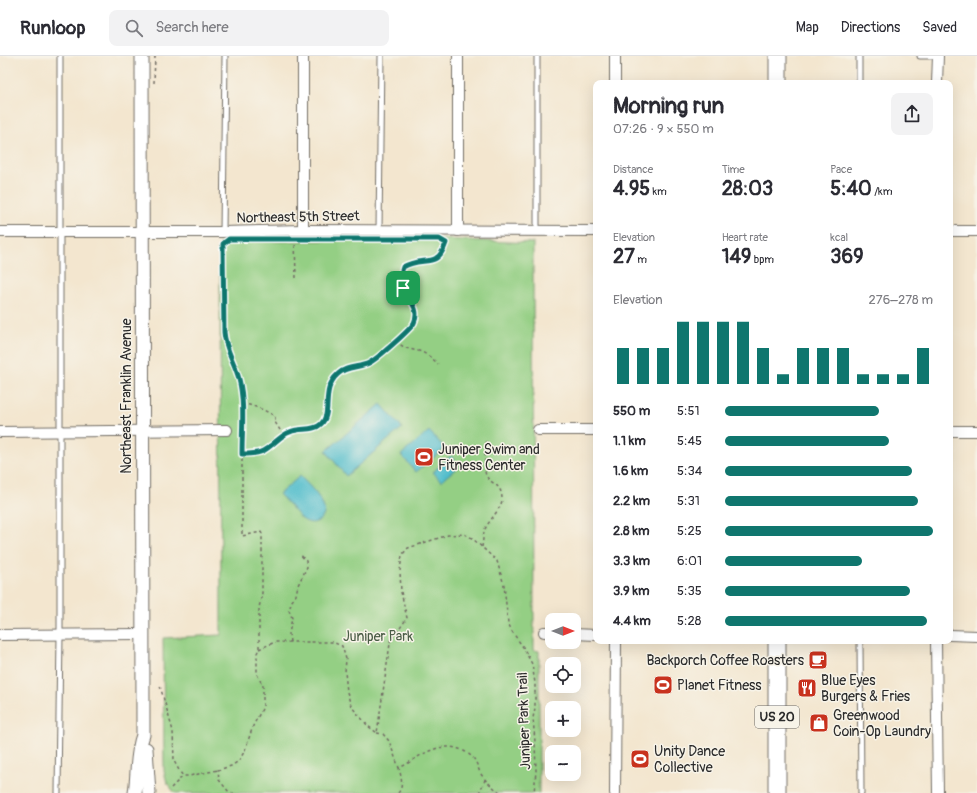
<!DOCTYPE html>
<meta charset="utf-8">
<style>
:root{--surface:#fff;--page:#f2f2f3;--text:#2b2b33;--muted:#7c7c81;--line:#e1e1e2;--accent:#0f766e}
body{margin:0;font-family:Pangolin,sans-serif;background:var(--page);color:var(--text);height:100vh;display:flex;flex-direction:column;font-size:15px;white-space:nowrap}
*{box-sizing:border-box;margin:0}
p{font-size:13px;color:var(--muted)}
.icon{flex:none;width:22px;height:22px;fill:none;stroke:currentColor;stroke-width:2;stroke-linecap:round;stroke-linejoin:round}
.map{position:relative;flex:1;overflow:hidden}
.drawer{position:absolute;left:593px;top:24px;width:360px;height:564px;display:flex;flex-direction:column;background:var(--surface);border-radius:8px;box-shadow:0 4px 16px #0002}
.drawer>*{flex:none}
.needle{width:26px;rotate:90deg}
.fabs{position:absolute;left:545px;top:557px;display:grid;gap:8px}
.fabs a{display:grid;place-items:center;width:36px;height:36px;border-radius:8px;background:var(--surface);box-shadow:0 4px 16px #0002;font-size:20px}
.pin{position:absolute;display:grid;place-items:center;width:34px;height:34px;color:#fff;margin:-17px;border-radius:8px;box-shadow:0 2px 6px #0006}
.round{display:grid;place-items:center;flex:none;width:42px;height:42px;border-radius:8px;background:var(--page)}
.headline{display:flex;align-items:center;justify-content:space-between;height:68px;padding:0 20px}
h1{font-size:22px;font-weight:700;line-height:30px}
.figures{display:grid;grid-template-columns:repeat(3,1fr);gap:6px;height:68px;padding:4px 20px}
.figures div{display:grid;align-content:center}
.figures b{font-size:20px;font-weight:700}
.figures small{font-size:11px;font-weight:400}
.figures p{font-size:11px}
.chart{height:112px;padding:8px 20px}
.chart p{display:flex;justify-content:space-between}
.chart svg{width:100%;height:72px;margin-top:4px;stroke:var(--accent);stroke-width:6}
ul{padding:0 20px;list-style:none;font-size:13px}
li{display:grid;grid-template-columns:64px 48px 1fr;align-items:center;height:30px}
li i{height:10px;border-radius:5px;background:var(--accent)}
header{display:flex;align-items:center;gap:24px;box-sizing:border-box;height:56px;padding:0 20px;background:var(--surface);border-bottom:1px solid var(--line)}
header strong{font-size:19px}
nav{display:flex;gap:22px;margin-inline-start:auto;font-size:14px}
.search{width:280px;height:36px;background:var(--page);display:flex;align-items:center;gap:10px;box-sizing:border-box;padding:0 14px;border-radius:8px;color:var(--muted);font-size:15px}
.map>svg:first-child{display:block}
.green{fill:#94cf84;stroke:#607d58}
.water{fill:#51bdcc;stroke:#3e747c}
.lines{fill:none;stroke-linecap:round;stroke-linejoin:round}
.service-casing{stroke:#716c64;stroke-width:7}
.minor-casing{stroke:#716c64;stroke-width:12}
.tertiary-casing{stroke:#716c64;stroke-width:15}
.primary-casing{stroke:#716c64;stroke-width:19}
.path{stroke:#716c64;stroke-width:1.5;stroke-dasharray:3 3;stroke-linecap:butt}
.service{stroke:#fff;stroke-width:5}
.minor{stroke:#fff;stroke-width:10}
.tertiary{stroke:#fff;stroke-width:13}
.primary{stroke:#fff;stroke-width:17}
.route-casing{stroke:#fff;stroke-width:8}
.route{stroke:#0f766e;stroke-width:5}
.labels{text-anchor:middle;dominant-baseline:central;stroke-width:3;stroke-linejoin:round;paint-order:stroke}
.shield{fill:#f7f3e8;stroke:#686764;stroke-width:1}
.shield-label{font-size:13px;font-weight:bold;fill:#2b2b2b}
.street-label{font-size:14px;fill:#2b2b2b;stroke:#f7f3e8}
.poi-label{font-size:14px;fill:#2b2b2b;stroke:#f7f3e8;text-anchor:start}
.park-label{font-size:14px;fill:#4a5c46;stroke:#f7f3e8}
</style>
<header>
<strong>Runloop</strong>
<div class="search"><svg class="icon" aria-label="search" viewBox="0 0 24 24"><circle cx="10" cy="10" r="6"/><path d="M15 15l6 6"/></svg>Search here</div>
<nav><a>Map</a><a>Directions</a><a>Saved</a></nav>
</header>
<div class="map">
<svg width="977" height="737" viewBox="0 0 977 737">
<rect width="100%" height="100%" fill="#f7f3e8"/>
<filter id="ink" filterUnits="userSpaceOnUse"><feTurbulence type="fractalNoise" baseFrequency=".025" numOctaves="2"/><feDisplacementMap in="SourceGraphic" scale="8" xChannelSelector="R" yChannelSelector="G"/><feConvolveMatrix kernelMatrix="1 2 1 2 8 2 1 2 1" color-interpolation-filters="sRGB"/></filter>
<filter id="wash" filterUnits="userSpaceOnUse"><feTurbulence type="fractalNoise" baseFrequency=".012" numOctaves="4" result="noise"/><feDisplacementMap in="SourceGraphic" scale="16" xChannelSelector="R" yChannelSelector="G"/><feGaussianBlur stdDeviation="0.9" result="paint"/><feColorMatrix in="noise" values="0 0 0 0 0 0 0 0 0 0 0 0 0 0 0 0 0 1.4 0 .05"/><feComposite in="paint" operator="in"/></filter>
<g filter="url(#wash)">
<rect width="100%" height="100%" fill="#f3e6cf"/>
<path class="green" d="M 439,183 L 533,187 L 534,594 L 539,595 L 539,737 L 175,737 L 167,727 L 164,715 L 163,582 L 221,579 L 220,186 Z"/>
<g class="water">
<path d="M 381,348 L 402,372 L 346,420 L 326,395 Z"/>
<path d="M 429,375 L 445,392 L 416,416 L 401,399 Z"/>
<path d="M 451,400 L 459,410 L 441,425 L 433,416 Z"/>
<path d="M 300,420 C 308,429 339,456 316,466 C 311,468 306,466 302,463 L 279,438 Z"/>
</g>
</g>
<g filter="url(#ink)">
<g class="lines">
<defs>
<g id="service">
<path d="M 537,0 L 537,175"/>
<path d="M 920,0 L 938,0"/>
<path d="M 859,27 L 859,0"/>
<path d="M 379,174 L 381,0"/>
<path d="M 223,176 L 225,0"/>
<path d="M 860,585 L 861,737"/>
<path d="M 58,737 L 60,579 L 60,0"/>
</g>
<g id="minor">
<path d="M 458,0 L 458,175"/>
<path d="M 615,0 L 615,27"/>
<path d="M 937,27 L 938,0"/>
<path d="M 303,174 L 303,0"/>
<path d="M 950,175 L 977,175"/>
<path d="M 0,176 L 223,176 L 303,174 L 596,175"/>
<path d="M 538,374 L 596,374"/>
<path d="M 950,375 L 977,375"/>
<path d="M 0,376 L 227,374"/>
<path d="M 544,576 L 552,576"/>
<path d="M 574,578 L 596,579"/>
<path d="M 0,579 L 143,578"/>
<path d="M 950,579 L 977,580"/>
<path d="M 936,585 L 938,737"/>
<path d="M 615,737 L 616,585"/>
</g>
<g id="tertiary">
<path d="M 146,693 L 149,737"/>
<path d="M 135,737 C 138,718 136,697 143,679 L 142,0"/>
</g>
<g id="primary">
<path d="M 778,27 L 778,0"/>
<path d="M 777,737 L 777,585"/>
</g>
</defs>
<use href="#service" class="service-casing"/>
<use href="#minor" class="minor-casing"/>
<use href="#tertiary" class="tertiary-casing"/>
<use href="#primary" class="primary-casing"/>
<g class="path">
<path d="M 154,27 L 155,0"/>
<path d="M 295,183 L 296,222"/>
<path d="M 226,186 L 223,188 L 224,276 C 225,293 235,307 239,323 C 245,347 242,373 242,398"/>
<path d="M 397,284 C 402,294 413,293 422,296 C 428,299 434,304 438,308"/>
<path d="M 242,348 C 254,349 264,354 275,360 L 275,366 L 283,379"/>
<path d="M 482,491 C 483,485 483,478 485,473 C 490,463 501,453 502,444 C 502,426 491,430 486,419 C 483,413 486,391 487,383"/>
<path d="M 290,586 L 289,578 L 292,562 L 289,554 L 292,545 L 296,539 L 298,529 L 307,511 L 306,505 L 300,498"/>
<path d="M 259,593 L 275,586 L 332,586 L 342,590 L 346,603 L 345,616 L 347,636 L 351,650 L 368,670 L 377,677 L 391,581 L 398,575 L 407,562 L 401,536 L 400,515 L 402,499 L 408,492 L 448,479 L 464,478 L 472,482 L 497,505 L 504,529 L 508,567 L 513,577 L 523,591 L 532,608 L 535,627 L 535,652 L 533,662 L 535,686 L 536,715 L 534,737"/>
<path d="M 160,630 L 173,675 L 174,705 L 180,716 L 183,720 L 189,720 L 218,714"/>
<path d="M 377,677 L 383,678 L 389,685 L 399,712"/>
<path d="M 171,732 L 183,720"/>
<path d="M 234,737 L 229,736 L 219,724 L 218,714 L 231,710 L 239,705 L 245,694 L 253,670 L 263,651 L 263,630 L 257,618 L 257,597 L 259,593 L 259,552 L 262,537 L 262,478 L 261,476 L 242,480 L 242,398 C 249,398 257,398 263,395 C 273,390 279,380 290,376 C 300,371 313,376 322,368 C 333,357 320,334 338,318 C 346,310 359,312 369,307 C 377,303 410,274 414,267 C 419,256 413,248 407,240 C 404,236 403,231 401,226 C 397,205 420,205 435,203 L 444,193 L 446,187 L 442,185"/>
<path d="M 398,737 C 404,731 401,720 399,712 C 410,707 420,698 432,694 C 446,688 464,691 474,703 C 477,707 478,713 481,718 C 486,726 493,731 501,737"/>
<path d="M 479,737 L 485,724"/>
</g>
<use href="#service" class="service"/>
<use href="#minor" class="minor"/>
<use href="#tertiary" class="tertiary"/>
<use href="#primary" class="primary"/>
</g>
</g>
<g class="lines" filter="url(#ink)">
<defs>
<path id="route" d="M 229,183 L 439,183 L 446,187 C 437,214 423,199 403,211 C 393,237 424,246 414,267 C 410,274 377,303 369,307 C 359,312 346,310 338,318 C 320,334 333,357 321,368 C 313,376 300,371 290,376 C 279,380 273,390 263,395 C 257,398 249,398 242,398 C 242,373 245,347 239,323 C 235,307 225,293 224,276 L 223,188 Z"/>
</defs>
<use href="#route" class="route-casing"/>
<use href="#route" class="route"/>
</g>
<defs>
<symbol id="stadium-square" viewBox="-11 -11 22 22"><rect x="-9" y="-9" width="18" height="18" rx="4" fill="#c8321e" stroke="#f7f3e8"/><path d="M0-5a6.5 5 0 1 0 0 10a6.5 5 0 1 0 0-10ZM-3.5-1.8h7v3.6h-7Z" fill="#fff"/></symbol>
<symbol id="cafe-square" viewBox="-11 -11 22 22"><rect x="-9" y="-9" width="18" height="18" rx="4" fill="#c8321e" stroke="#f7f3e8"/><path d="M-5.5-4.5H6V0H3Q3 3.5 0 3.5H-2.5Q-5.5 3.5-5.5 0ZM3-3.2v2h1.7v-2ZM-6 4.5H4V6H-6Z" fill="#fff"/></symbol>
<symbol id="restaurant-square" viewBox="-11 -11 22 22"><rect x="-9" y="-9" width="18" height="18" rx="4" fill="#c8321e" stroke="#f7f3e8"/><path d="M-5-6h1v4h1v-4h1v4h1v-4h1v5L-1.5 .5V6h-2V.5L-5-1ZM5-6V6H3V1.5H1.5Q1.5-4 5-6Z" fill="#fff"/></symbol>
<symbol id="shop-square" viewBox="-11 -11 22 22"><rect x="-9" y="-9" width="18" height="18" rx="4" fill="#c8321e" stroke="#f7f3e8"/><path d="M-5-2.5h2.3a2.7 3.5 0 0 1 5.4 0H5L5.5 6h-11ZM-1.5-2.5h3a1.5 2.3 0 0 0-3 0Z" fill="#fff"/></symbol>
</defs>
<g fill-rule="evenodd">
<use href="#stadium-square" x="413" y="390" width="22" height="22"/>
<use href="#cafe-square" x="807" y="593" width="22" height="22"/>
<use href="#stadium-square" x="652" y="618" width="22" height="22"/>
<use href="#restaurant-square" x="796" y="621" width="22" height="22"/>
<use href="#shop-square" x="808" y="656" width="22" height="22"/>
<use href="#stadium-square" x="629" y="692" width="22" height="22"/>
</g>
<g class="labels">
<rect class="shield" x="755" y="650" width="44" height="22" rx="3"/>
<g class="shield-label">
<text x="777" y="661">US 20</text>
</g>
<g class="street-label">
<text transform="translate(298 161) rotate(-1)">Northeast 5th Street</text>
<text transform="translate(126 340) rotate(-90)">Northeast Franklin Avenue</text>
<text transform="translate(524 665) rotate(-92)">Juniper Park Trail</text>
</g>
<g class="poi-label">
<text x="438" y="393">Juniper Swim and<tspan x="438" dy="16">Fitness Center</tspan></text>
<text x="804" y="604" text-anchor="end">Backporch Coffee Roasters</text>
<text x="821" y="624">Blue Eyes<tspan x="821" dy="16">Burgers &amp; Fries</tspan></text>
<text x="677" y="629">Planet Fitness</text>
<text x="833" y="659">Greenwood<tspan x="833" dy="16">Coin-Op Laundry</tspan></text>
<text x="654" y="695">Unity Dance<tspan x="654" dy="16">Collective</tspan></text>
</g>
<g class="park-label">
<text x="378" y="580">Juniper Park</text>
</g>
</g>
</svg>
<div class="fabs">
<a><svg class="needle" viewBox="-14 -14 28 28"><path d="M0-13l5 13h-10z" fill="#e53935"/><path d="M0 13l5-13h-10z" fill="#7c7c81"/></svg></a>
<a><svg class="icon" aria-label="locate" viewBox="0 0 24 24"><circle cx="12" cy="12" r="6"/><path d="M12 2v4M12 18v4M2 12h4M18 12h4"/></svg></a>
<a>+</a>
<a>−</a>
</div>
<div class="pin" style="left:403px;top:232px;background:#1e9e55"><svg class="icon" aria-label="arrive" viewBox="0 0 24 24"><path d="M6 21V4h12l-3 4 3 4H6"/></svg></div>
<section class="drawer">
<div class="headline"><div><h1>Morning run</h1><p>07:26 · 9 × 550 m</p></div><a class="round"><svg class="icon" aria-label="share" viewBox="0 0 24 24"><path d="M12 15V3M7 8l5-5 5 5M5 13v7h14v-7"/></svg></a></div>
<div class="figures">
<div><p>Distance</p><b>4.95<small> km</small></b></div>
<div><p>Time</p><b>28:03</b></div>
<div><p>Pace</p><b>5:40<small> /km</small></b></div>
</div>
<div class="figures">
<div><p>Elevation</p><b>27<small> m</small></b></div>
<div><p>Heart rate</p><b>149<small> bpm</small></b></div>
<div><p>kcal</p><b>369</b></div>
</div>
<div class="chart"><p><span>Elevation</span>276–278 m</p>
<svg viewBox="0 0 160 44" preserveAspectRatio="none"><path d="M5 44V22M15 44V22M25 44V22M35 44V6M45 44V6M55 44V6M65 44V6M75 44V22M85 44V38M95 44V22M105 44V22M115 44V22M125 44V38M135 44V38M145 44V38M155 44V22"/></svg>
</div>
<ul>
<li><b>550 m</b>5:51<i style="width:74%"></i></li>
<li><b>1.1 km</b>5:45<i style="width:79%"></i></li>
<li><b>1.6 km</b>5:34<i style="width:90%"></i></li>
<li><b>2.2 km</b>5:31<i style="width:93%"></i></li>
<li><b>2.8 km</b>5:25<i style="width:100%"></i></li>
<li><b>3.3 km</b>6:01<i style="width:66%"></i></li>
<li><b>3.9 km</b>5:35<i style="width:89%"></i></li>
<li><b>4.4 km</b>5:28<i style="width:97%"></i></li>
</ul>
</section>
</div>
